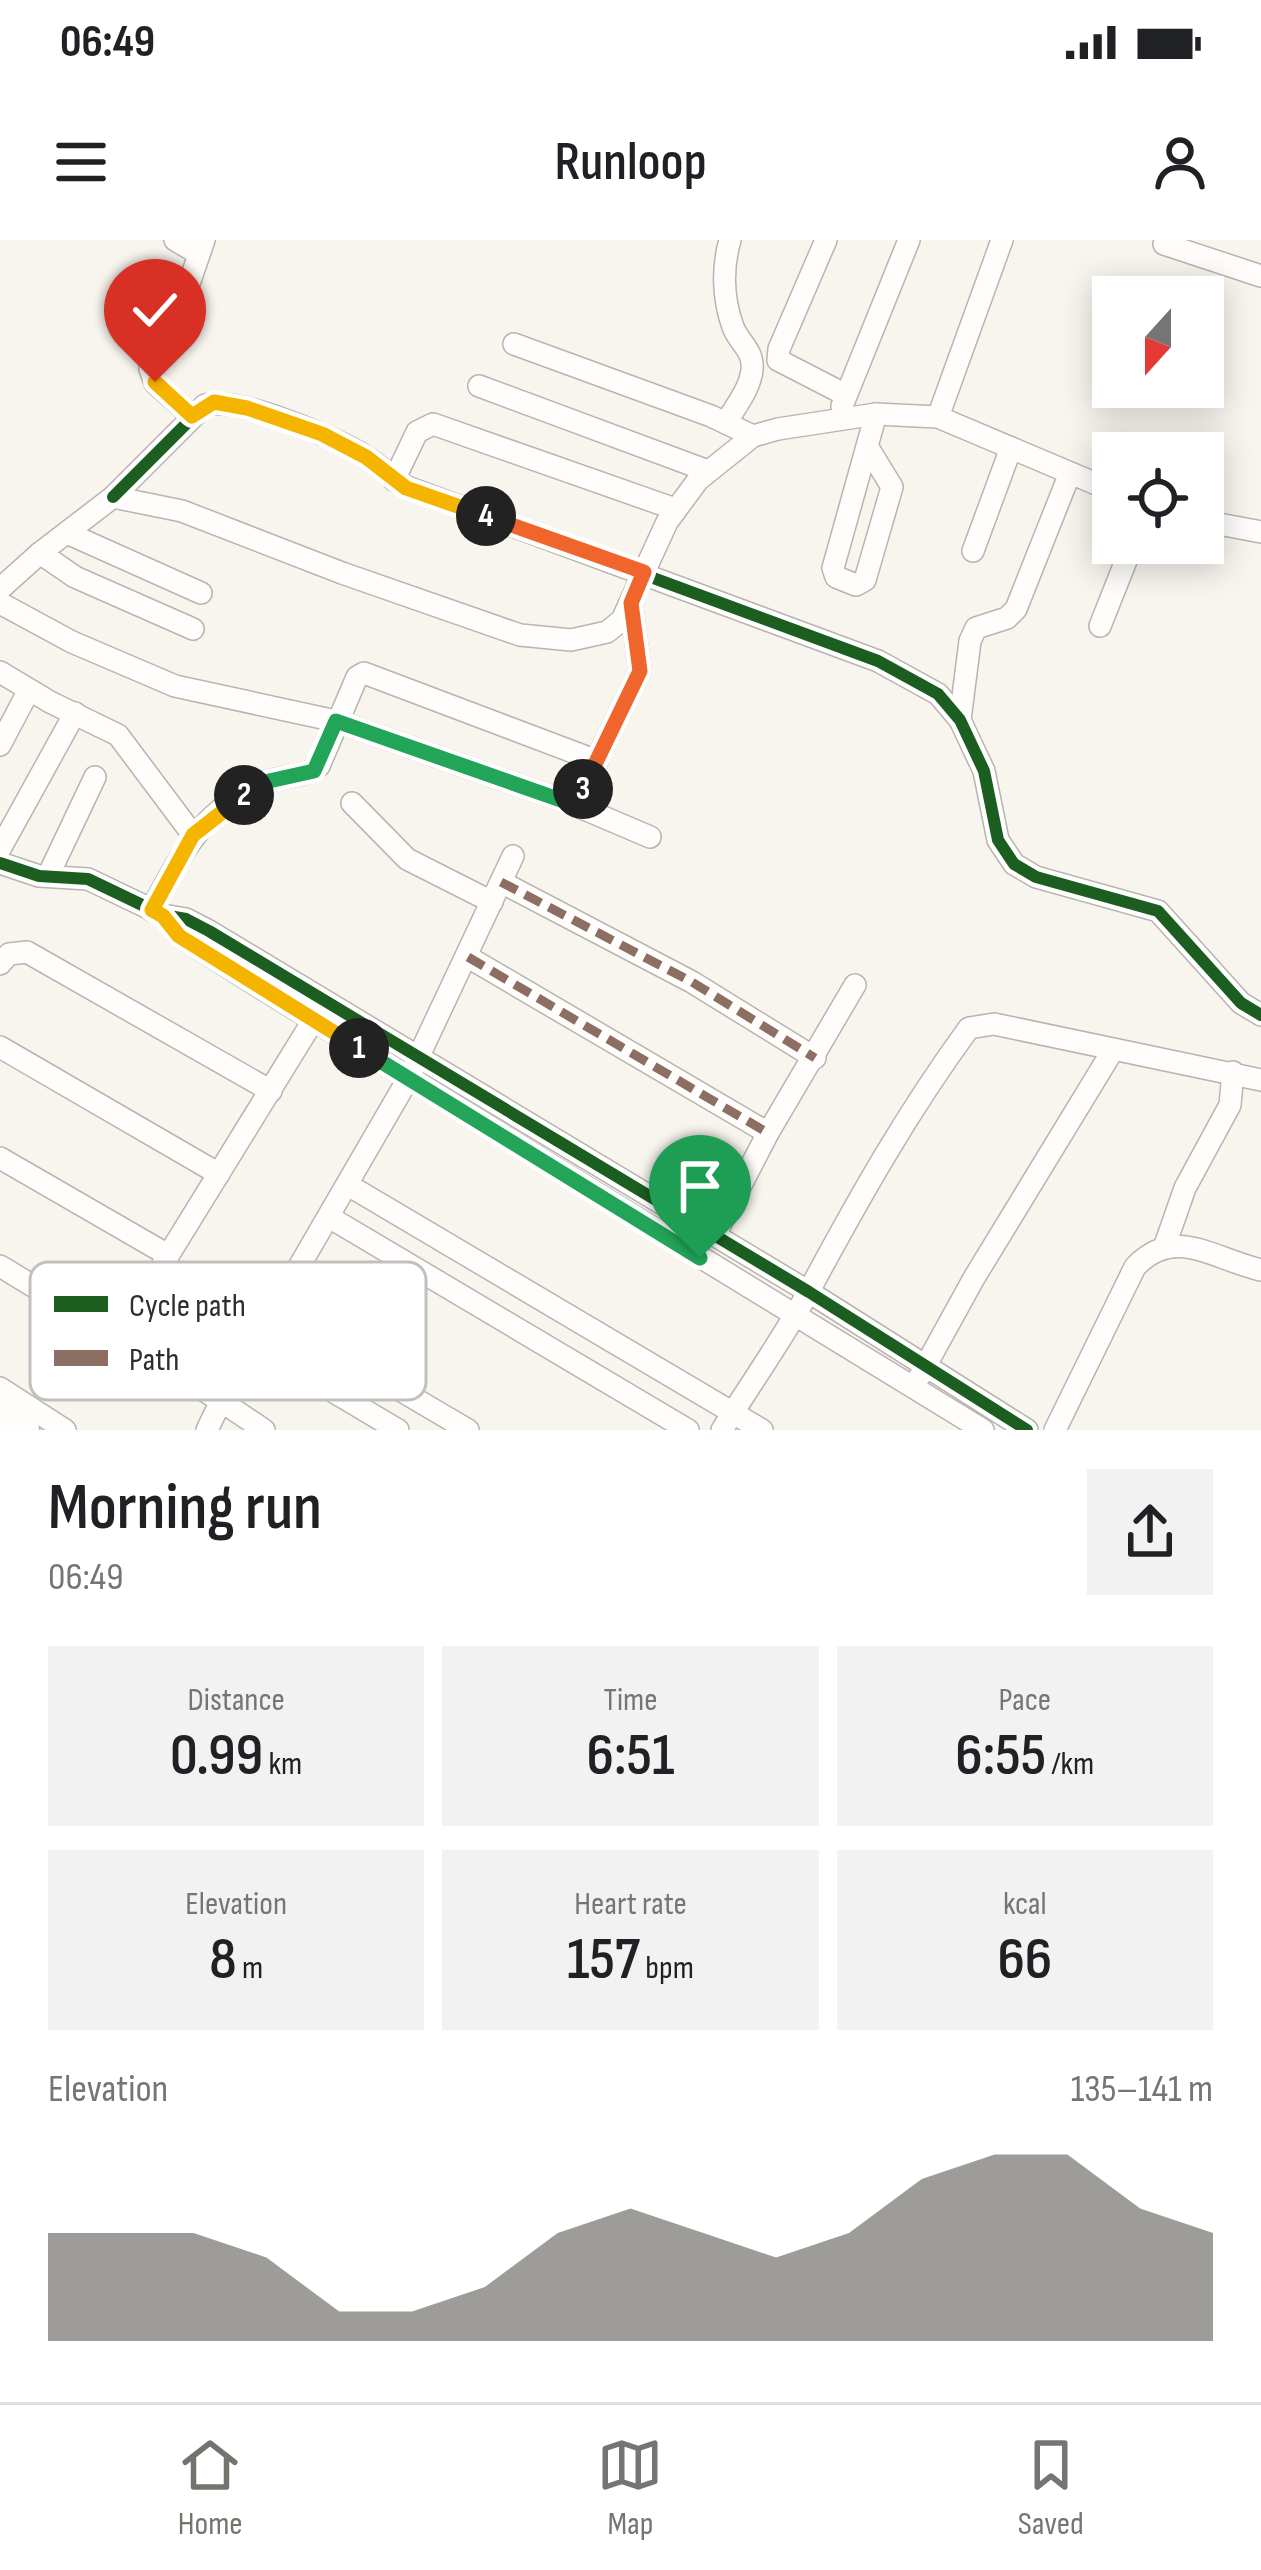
<!DOCTYPE html>
<meta charset="utf-8">
<style>
:root{--surface:#fff;--page:#f2f2f2;--text:#202124;--muted:#757577;--line:#e0e0e0;--accent:#76736f}
body{margin:0;font-family:"Sofia Sans Condensed",sans-serif;background:var(--page);color:var(--text);height:100vh;display:flex;flex-direction:column;font-size:45px;white-space:nowrap}
*{box-sizing:border-box;margin:0}
p{font-size:39px;color:var(--muted)}
.icon{flex:none;width:66px;height:66px;fill:none;stroke:currentColor;stroke-width:2;stroke-linecap:round;stroke-linejoin:round}
.map{position:relative;height:1190px;overflow:hidden}
.side{display:flex;flex-direction:column;background:var(--surface);flex:1}
.side>*{flex:none}
.needle{width:78px;rotate:201deg}
.fabs{position:absolute;left:1092px;top:36px;display:grid;gap:24px}
.fabs a{display:grid;place-items:center;width:132px;height:132px;border-radius:0px;background:var(--surface);box-shadow:0 6px 30px #0003;font-size:60px}
.pin{position:absolute;display:grid;place-items:center;width:102px;height:102px;color:#fff;margin:-123px -51px;border-radius:50% 50% 50% 0;rotate:-45deg;box-shadow:0 0 12px #0007}
.pin .icon{rotate:45deg}
.km{position:absolute;width:60px;height:60px;margin:-30px;border-radius:50%;background:#222;color:#fff;font-size:33px;line-height:60px;text-align:center}
.round{display:grid;place-items:center;flex:none;width:126px;height:126px;border-radius:0px;background:var(--page)}
.summary{display:flex;align-items:center;justify-content:space-between;height:204px;padding:0 48px}
h1{font-size:66px;font-weight:600;line-height:90px}
.stats{display:grid;grid-template-columns:repeat(3,1fr);gap:18px;height:204px;padding:12px 48px}
.stats div{display:grid;align-content:center;border-radius:0px;background:var(--page);text-align:center}
.stats b{font-size:60px;font-weight:600}
.stats small{font-size:33px;font-weight:400}
.stats p{font-size:33px}
.chart{height:336px;padding:24px 48px}
.chart p{display:flex;justify-content:space-between}
.chart svg{width:100%;height:216px;margin-top:12px;fill:var(--accent);opacity:.7}
.status{display:flex;justify-content:space-between;align-items:center;height:84px;padding:0 60px;background:var(--surface);direction:ltr}
.status svg{height:33px;fill:currentColor}
header{display:flex;justify-content:space-between;align-items:center;height:156px;padding:0 48px;background:var(--surface);font-size:54px;font-weight:600}
.tab-bar{display:flex;justify-content:space-around;align-items:center;height:168px;border-top:3px solid var(--line);background:var(--surface);font-size:33px;color:var(--muted)}
.tab-bar a{display:grid;justify-items:center;gap:6px}
.tab-bar .active{color:var(--accent)}
.map>svg:first-child{display:block}
.lines{fill:none;stroke-linecap:round;stroke-linejoin:round}
.minor-casing{stroke:#b8b5b0;stroke-width:24}
.highway-casing{stroke:#b8b5b0;stroke-width:33}
.minor{stroke:#fefdfc;stroke-width:21}
.highway{stroke:#fefdfc;stroke-width:30}
.quiet{stroke:#8d6e63;stroke-width:9;stroke-dasharray:18 9;stroke-linecap:butt}
.cycleway-casing{stroke:#fff;stroke-width:20}
.cycleway{stroke:#1b5e20;stroke-width:12}
.split-1-casing{stroke:#fff;stroke-width:24}
.split-2-casing{stroke:#fff;stroke-width:24}
.split-3-casing{stroke:#fff;stroke-width:24}
.split-4-casing{stroke:#fff;stroke-width:24}
.split-5-casing{stroke:#fff;stroke-width:24}
.split-1{stroke:#22a559;stroke-width:15}
.split-2{stroke:#f5b400;stroke-width:15}
.split-3{stroke:#22a559;stroke-width:15}
.split-4{stroke:#f0652b;stroke-width:15}
.split-5{stroke:#f5b400;stroke-width:15}
.key{fill:#fff;stroke:#c1c0bf;stroke-width:3}
.key-label{font-size:33px;fill:#302e2a}
</style>
<div class="status"><b>06:49</b><svg viewBox="0 0 49 12"><path d="M0 12V9h3v3zM5 12V6h3v6zM10 12V3h3v9zM15 12V0h3v12zM26 1h20v11H26zM47 4h2v5h-2z"/></svg></div>
<header><svg class="icon" aria-label="menu" viewBox="0 0 24 24"><path d="M4 6h16M4 12h16M4 18h16"/></svg>Runloop<svg class="icon" aria-label="person" viewBox="0 0 24 24"><circle cx="12" cy="8" r="4"/><path d="M4 21q1-7 8-7t8 7"/></svg></header>
<div class="map">
<svg width="1261" height="1190" viewBox="0 0 1261 1190">
<rect width="100%" height="100%" fill="#f8f4ee"/>
<g class="lines">
<defs>
<g id="minor">
<path d="M 175,0 L 199,14"/>
<path d="M 826,0 L 779,109 L 778,120 L 846,155"/>
<path d="M 1164,4 L 1261,36"/>
<path d="M 514,104 L 711,176 L 753,196"/>
<path d="M 479,146 L 708,231"/>
<path d="M 842,166 L 909,0"/>
<path d="M 192,176 L 155,143 L 150,129 L 179,73 L 204,0"/>
<path d="M 938,177 L 1002,0"/>
<path d="M 726,183 C 735,167 750,149 752,130 C 754,110 739,103 733,87 C 723,59 722,28 730,0"/>
<path d="M 867,206 L 892,247 L 865,340 L 856,345 L 836,337 L 833,328 L 876,174"/>
<path d="M 394,240 L 417,192 L 433,184 L 675,269"/>
<path d="M 113,257 L 205,165 C 237,156 330,196 360,213 C 377,223 390,237 407,247 L 878,421 L 938,454 L 960,480 L 984,531 L 998,600 L 1014,624 L 1036,637 L 1158,671 L 1241,763 L 1261,775"/>
<path d="M 1203,281 L 1261,292"/>
<path d="M 67,293 L 201,353"/>
<path d="M 973,311 L 1011,208"/>
<path d="M 40,313 L 75,337 L 193,389"/>
<path d="M 0,349 L 40,313 L 113,257 L 182,271 L 342,333 L 520,395 L 571,400 L 607,392 L 622,380 L 667,282 L 698,240 L 753,196 L 778,189 L 876,174 L 938,177 L 1113,251"/>
<path d="M 0,363 L 72,402 L 175,446 L 336,481 L 575,565 L 640,431 L 631,363"/>
<path d="M 1100,386 L 1133,303"/>
<path d="M 0,432 L 50,462 L 118,495 L 193,595"/>
<path d="M 960,480 L 970,401 L 976,388 L 1007,378 L 1016,369 L 1070,233"/>
<path d="M 0,505 L 29,450"/>
<path d="M 352,563 L 407,619 L 492,662"/>
<path d="M 575,565 L 650,597"/>
<path d="M 0,609 L 75,473"/>
<path d="M 0,623 L 39,636 L 88,639 L 163,675 L 186,679 L 209,691 L 809,1052 L 1027,1190"/>
<path d="M 48,636 L 95,537"/>
<path d="M 501,642 L 692,742 L 815,818"/>
<path d="M 151,670 C 183,613 200,571 264,543 C 282,535 304,538 319,526 L 357,437 L 364,433 L 597,521"/>
<path d="M 163,675 L 179,696 L 256,745 L 983,1190"/>
<path d="M 468,717 L 768,893"/>
<path d="M 0,724 L 9,714 L 27,712 L 271,851"/>
<path d="M 0,807 L 219,934"/>
<path d="M 0,918 L 168,1015"/>
<path d="M 348,945 L 762,1190"/>
<path d="M 329,977 L 688,1190"/>
<path d="M 715,995 L 768,893 L 855,745"/>
<path d="M 1165,1005 L 1185,948 L 1230,865 L 1233,832"/>
<path d="M 0,1026 L 221,1161 L 207,1190"/>
<path d="M 271,1074 L 468,1190"/>
<path d="M 118,1097 L 319,771"/>
<path d="M 253,1104 L 398,1190"/>
<path d="M 920,1136 L 974,1038 L 1113,810"/>
<path d="M 0,1148 L 65,1190"/>
<path d="M 264,1190 L 221,1161 L 408,839 L 513,616"/>
<path d="M 722,1190 C 751,1143 784,1097 810,1049 C 859,958 908,871 969,788 L 994,784 L 1261,840"/>
<path d="M 1055,1190 L 1135,1027 C 1175,985 1213,1019 1261,1030"/>
</g>
<path id="highway" d="M 0,1174 L 24,1190"/>
</defs>
<use href="#minor" class="minor-casing"/>
<use href="#highway" class="highway-casing"/>
<use href="#minor" class="minor"/>
<use href="#highway" class="highway"/>
<g class="quiet">
<path d="M 501,642 L 692,742 L 815,818"/>
<path d="M 468,717 L 768,893"/>
</g>
<defs>
<g id="cycleway">
<path d="M 113,257 L 205,165 C 237,156 330,196 360,213 C 377,223 390,237 407,247 L 878,421 L 938,454 L 960,480 L 984,531 L 998,600 L 1014,624 L 1036,637 L 1158,671 L 1241,763 L 1261,775"/>
<path d="M 0,623 L 39,636 L 88,639 L 163,675 L 186,679 L 209,691 L 809,1052 L 1027,1190"/>
</g>
</defs>
<use href="#cycleway" class="cycleway-casing"/>
<use href="#cycleway" class="cycleway"/>
</g>
<g class="lines">
<defs>
<path id="split-1" d="M 359,808 L 700,1018"/>
<path id="split-2" d="M 244,555 L 193,595 L 152,670 L 163,676 L 179,696 L 359,808"/>
<path id="split-3" d="M 244,555 L 269,541 L 314,531 L 336,481 L 575,565 L 583,549"/>
<path id="split-4" d="M 486,276 L 644,332 L 631,363 L 640,431 L 583,549"/>
<path id="split-5" d="M 155,142 L 192,176 L 214,162 L 247,168 L 322,194 L 366,217 L 406,248 L 486,276"/>
</defs>
<use href="#split-1" class="split-1-casing"/>
<use href="#split-2" class="split-2-casing"/>
<use href="#split-3" class="split-3-casing"/>
<use href="#split-4" class="split-4-casing"/>
<use href="#split-5" class="split-5-casing"/>
<use href="#split-1" class="split-1"/>
<use href="#split-2" class="split-2"/>
<use href="#split-3" class="split-3"/>
<use href="#split-4" class="split-4"/>
<use href="#split-5" class="split-5"/>
</g>
<rect x="30" y="1022" width="396" height="138" rx="18" class="key"/>
<rect x="54" y="1056" width="54" height="16" fill="#1b5e20"/>
<rect x="54" y="1110" width="54" height="16" fill="#8d6e63"/>
<g class="key-label">
<text x="129" y="1076">Cycle path</text>
<text x="129" y="1130">Path</text>
</g>
</svg>
<div class="fabs">
<a><svg class="needle" viewBox="-14 -14 28 28"><path d="M0-13l5 13h-10z" fill="#e53935"/><path d="M0 13l5-13h-10z" fill="#757577"/></svg></a>
<a><svg class="icon" aria-label="locate" viewBox="0 0 24 24"><circle cx="12" cy="12" r="6"/><path d="M12 2v4M12 18v4M2 12h4M18 12h4"/></svg></a>
</div>
<div class="pin" style="left:700px;top:1018px;background:#1e9e55"><svg class="icon" aria-label="arrive" viewBox="0 0 24 24"><path d="M6 21V4h12l-3 4 3 4H6"/></svg></div>
<div class="pin" style="left:155px;top:142px;background:#d93025"><svg class="icon" aria-label="check" viewBox="0 0 24 24"><path d="M5 12l5 5 9-10"/></svg></div>
<b class="km" style="left:359px;top:808px">1</b>
<b class="km" style="left:244px;top:555px">2</b>
<b class="km" style="left:583px;top:549px">3</b>
<b class="km" style="left:486px;top:276px">4</b>
</div>
<section class="side">
<div class="summary"><div><h1>Morning run</h1><p>06:49</p></div><a class="round"><svg class="icon" aria-label="share" viewBox="0 0 24 24"><path d="M12 15V3M7 8l5-5 5 5M5 13v7h14v-7"/></svg></a></div>
<div class="stats">
<div><p>Distance</p><b>0.99<small> km</small></b></div>
<div><p>Time</p><b>6:51</b></div>
<div><p>Pace</p><b>6:55<small> /km</small></b></div>
</div>
<div class="stats">
<div><p>Elevation</p><b>8<small> m</small></b></div>
<div><p>Heart rate</p><b>157<small> bpm</small></b></div>
<div><p>kcal</p><b>66</b></div>
</div>
<div class="chart"><p><span>Elevation</span>135–141 m</p>
<svg viewBox="0 0 160 44" preserveAspectRatio="none"><path d="M0 44V22L10 22L20 22L30 27L40 38L50 38L60 33L70 22L80 17L90 22L100 27L110 22L120 11L130 6L140 6L150 17L160 22V44z"/></svg>
</div>
</section>
<nav class="tab-bar">
<a class="active"><svg class="icon" aria-label="home" viewBox="0 0 24 24"><path d="M3 11l9-7 9 7M6 9v11h12V9"/></svg>Home</a>
<a><svg class="icon" aria-label="map" viewBox="0 0 24 24"><path d="M3 6l6-2 6 2 6-2v14l-6 2-6-2-6 2zM9 4v14M15 6v14"/></svg>Map</a>
<a><svg class="icon" aria-label="saved" viewBox="0 0 24 24"><path d="M7 4h10v16l-5-4-5 4z"/></svg>Saved</a>
</nav>
